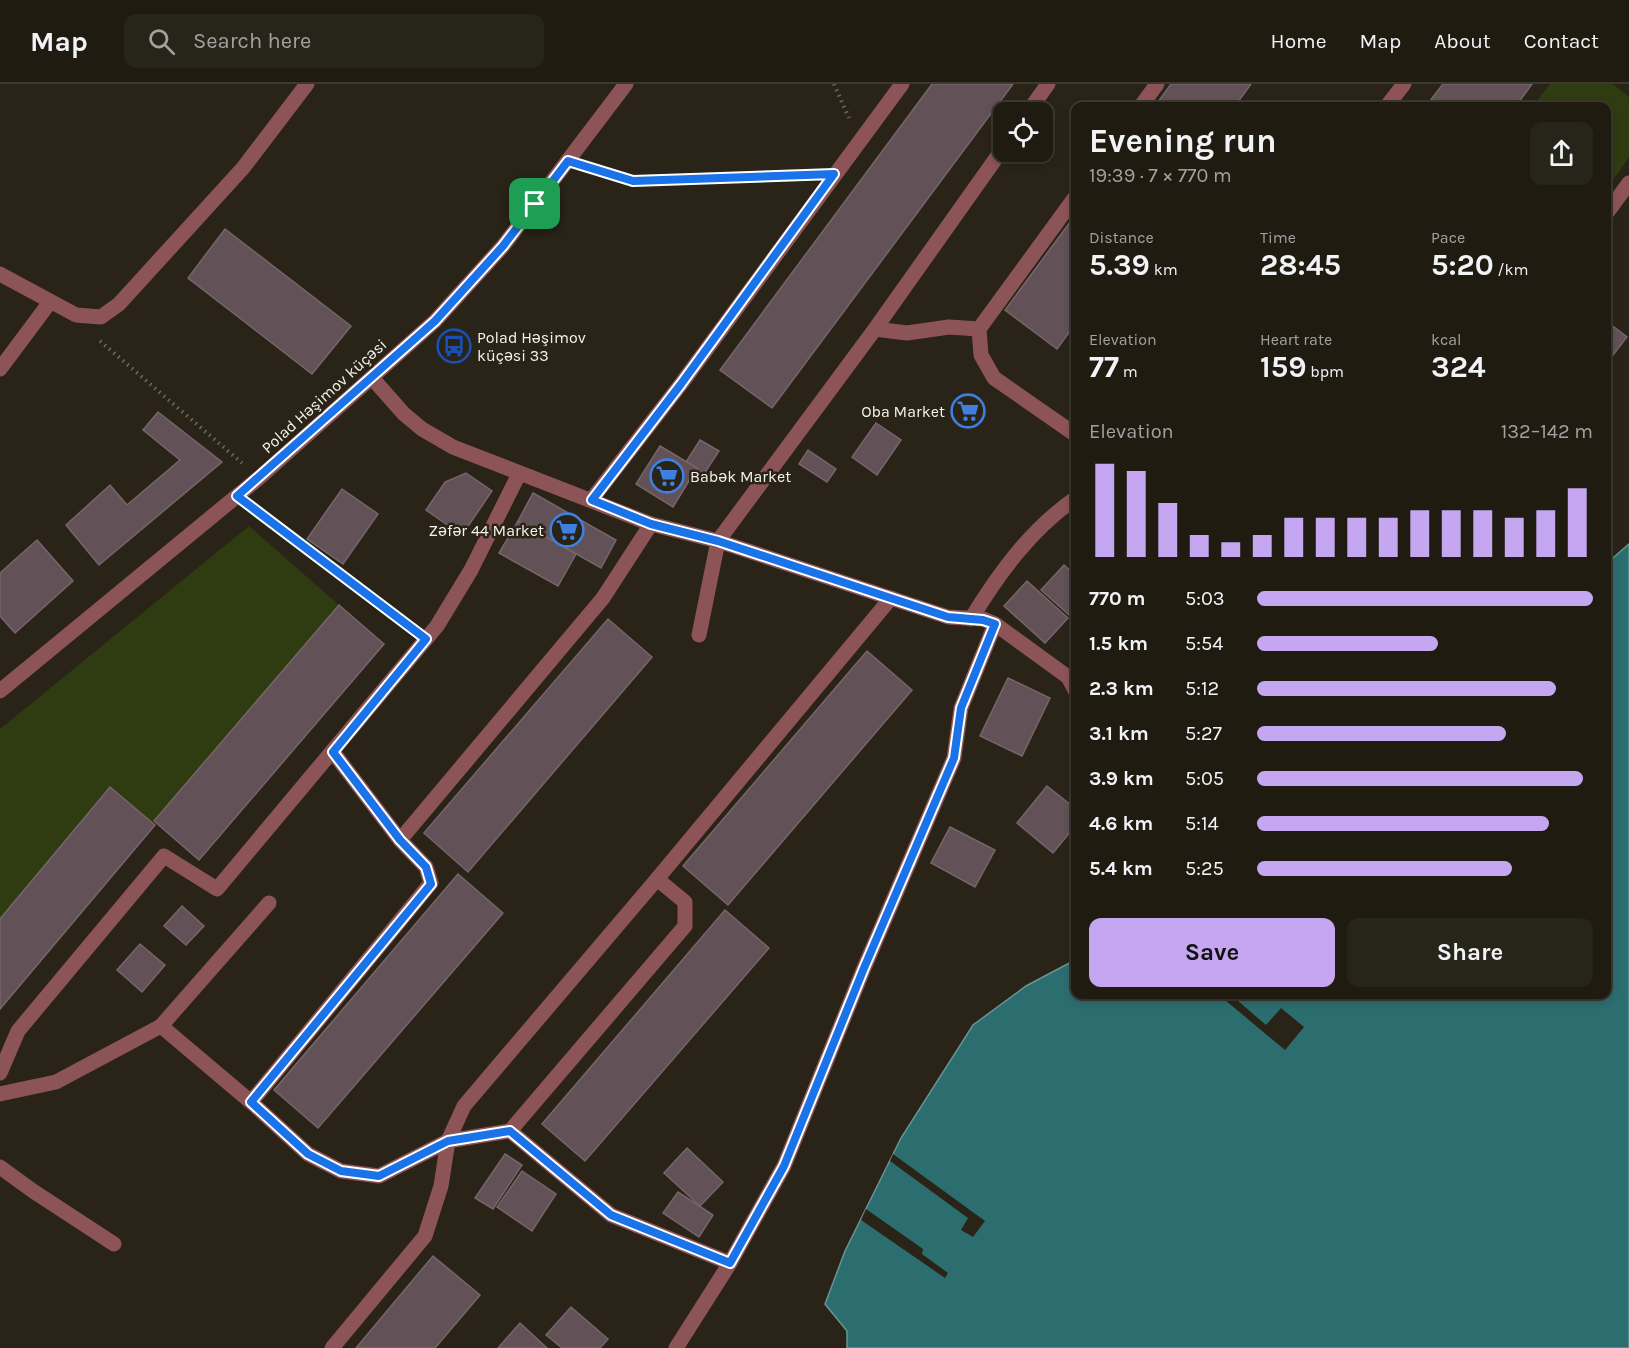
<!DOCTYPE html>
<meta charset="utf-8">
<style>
:root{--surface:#1f1b11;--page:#27241a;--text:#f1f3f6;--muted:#a1a19f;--line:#3c3931;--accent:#c5a7f1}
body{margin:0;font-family:Karla,sans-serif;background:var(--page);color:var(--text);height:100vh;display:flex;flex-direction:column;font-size:22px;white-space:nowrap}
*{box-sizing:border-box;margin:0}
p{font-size:20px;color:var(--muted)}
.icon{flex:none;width:33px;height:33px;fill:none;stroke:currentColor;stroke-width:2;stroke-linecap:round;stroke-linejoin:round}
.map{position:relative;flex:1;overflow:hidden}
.drawer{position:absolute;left:1071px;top:18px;width:540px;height:897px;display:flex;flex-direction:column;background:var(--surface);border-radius:12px;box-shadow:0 3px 9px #0003,0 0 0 2px var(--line)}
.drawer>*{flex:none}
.fabs{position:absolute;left:993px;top:18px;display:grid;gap:12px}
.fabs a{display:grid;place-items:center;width:60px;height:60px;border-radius:12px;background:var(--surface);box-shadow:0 3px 9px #0003,0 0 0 2px var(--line);font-size:30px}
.pin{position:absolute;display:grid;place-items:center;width:51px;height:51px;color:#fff;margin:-26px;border-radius:12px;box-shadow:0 3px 9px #0006}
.round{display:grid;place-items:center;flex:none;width:63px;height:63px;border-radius:12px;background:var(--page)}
.headline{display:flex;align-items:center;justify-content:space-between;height:102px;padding:0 18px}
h1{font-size:33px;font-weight:700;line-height:45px}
.stats{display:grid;grid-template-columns:repeat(3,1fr);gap:9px;height:102px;padding:6px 18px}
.stats div{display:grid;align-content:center}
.stats b{font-size:30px;font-weight:700}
.stats small{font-size:16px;font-weight:400}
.stats p{font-size:16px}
.chart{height:168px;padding:12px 18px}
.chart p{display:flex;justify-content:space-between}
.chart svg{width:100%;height:108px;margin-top:6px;stroke:var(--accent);stroke-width:6}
.primary-button{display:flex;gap:12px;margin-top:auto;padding:12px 18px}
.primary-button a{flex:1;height:69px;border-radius:12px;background:var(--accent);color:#111;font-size:24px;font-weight:700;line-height:69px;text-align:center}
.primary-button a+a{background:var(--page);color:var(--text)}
ul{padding:0 18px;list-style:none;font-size:20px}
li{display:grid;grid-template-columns:96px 72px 1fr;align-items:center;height:45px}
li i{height:15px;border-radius:8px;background:var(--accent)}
header{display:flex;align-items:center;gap:36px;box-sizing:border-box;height:84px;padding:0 30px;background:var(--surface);border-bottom:2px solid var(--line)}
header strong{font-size:28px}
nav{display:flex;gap:33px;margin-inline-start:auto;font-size:21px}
.search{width:420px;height:54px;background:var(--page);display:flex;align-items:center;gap:15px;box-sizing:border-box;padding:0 21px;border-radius:12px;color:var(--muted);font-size:22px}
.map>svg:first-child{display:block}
.green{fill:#2f3b11}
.water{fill:#2c6d70;stroke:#689594;stroke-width:1.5}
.pier{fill:#292417}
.building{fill:#625156;stroke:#77656b;stroke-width:1.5}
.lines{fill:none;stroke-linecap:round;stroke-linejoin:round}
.path{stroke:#6e6a5e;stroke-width:4;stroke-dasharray:1.5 4.5;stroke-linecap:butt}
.minor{stroke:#8d5457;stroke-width:15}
.route-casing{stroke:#fff;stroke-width:12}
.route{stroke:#1a73e8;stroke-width:8}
.labels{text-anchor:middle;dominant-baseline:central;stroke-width:5;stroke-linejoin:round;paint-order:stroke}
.poi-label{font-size:16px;fill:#f5f2e9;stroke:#292417;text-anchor:start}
.street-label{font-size:16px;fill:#f5f2e9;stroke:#292417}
</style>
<header>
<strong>Map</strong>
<div class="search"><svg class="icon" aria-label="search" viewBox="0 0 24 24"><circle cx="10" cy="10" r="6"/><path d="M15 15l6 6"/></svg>Search here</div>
<nav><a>Home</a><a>Map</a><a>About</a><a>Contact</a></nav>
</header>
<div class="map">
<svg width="1629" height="1264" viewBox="0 0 1629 1264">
<rect width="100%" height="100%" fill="#292417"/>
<g class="green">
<path d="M 1550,0 L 1613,0 L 1629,13 L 1629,73 L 1607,105 L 1606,22 L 1533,22 Z"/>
<path d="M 249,442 L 339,521 L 154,737 L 149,736 L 109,703 L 0,835 L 0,645 Z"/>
</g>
<path class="water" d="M 1629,460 L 1629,1264 L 847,1264 L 847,1247 L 825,1220 L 845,1167 L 901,1054 L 973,941 L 1026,902 L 1075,876 L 1076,910 L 1606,910 L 1607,479 Z"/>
<g class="pier">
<path d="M 1219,911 L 1231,911 L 1266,941 L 1281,924 L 1304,943 L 1285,966 Z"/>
<path d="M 893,1070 L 985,1137 L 973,1153 L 961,1146 L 968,1134 L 890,1077 Z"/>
<path d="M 866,1125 L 923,1165 L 922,1170 L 948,1189 L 945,1194 L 861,1136 Z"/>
</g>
<g class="building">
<path d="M 932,0 L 1013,0 L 772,324 L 720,286 Z"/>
<path d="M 1171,0 L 1251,0 L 1235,22 L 1155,22 Z"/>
<path d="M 1443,0 L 1532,0 L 1516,22 L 1426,22 Z"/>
<path d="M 1076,130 L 1076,239 L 1057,265 L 1005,226 Z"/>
<path d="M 225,145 L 351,242 L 312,290 L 188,194 Z"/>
<path d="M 1606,237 L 1627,253 L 1606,280 Z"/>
<path d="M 158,328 L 222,378 L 99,481 L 66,441 L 110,401 L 127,421 L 180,376 L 143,346 Z"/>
<path d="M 876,339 L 901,356 L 877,391 L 852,373 Z"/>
<path d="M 700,356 L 719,367 L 704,390 L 686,378 Z"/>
<path d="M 660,362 L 697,384 L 673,423 L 636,400 Z"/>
<path d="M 808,366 L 836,385 L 827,398 L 799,380 Z"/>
<path d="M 466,389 L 492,407 L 462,451 L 426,426 L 445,398 Z"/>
<path d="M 342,405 L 378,430 L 343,480 L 307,455 Z"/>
<path d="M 533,409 L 616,456 L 601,484 L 518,437 Z"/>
<path d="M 518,437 L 576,470 L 558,502 L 499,469 Z"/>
<path d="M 37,456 L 73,497 L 15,549 L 0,532 L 0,489 Z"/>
<path d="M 1064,481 L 1076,492 L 1076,537 L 1041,506 Z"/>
<path d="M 1027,497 L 1068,534 L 1045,559 L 1004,522 Z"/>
<path d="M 339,521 L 384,560 L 199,776 L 154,737 Z"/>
<path d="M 608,535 L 652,573 L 468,788 L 424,749 Z"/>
<path d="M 867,567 L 912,606 L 728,821 L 683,782 Z"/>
<path d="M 1008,594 L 1050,614 L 1022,672 L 980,652 Z"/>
<path d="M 1047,702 L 1076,725 L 1076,741 L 1053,769 L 1017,739 Z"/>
<path d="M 110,703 L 155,741 L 0,925 L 0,835 Z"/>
<path d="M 950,743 L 995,766 L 975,803 L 931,779 Z"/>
<path d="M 458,790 L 503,829 L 318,1044 L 274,1006 Z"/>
<path d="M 182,822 L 204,842 L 186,861 L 164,842 Z"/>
<path d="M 725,826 L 769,864 L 585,1077 L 542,1040 Z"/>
<path d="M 140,860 L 165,881 L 142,908 L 117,886 Z"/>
<path d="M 687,1064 L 723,1098 L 700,1122 L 664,1089 Z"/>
<path d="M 505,1070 L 522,1081 L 493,1125 L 475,1114 Z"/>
<path d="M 522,1087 L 556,1110 L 532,1147 L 497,1123 Z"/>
<path d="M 678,1108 L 713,1131 L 699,1153 L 663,1129 Z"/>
<path d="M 433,1172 L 480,1211 L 435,1264 L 356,1264 Z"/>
<path d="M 571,1223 L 608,1255 L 600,1264 L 562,1264 L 546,1251 Z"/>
<path d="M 520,1239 L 547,1264 L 498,1264 Z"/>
</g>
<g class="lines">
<g class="path">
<path d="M 834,0 L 849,34"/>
<path d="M 591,84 L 632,97 L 806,92"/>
<path d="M 100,257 L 242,379"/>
<path d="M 254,426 L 409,542"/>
</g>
<g class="minor">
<path d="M 1141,22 L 1157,0"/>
<path d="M 1387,22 L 1404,0"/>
<path d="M 1028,28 L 1048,0"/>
<path d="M 1076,112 L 979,245 L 981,271 L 994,294 L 1076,351"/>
<path d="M 1606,130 L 1629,99"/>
<path d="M 0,190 L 76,231 L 101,233 L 119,220 L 243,84 L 307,0"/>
<path d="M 875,245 L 907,249 L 949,243 L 979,245"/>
<path d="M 0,285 L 50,218"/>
<path d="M 373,295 L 404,330 L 422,345 L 453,363 L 651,440 L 718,457 L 948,533 L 983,535 L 995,540 L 961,624 L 954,674 L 864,884 L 784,1082 L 730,1179 L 676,1264"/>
<path d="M 592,415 L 681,300 L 902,0"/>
<path d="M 971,535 C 999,489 1031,445 1076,414"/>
<path d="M 995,540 L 1068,593 L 1076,608"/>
<path d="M 699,551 L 718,457 L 875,245 L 1004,63"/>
<path d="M 0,607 L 260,393 L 435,237 L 503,162 L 626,0"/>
<path d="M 333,668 L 400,756"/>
<path d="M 161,942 L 269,819"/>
<path d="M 0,989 L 18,947 L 164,772 L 217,805 L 437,542 L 471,486 L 519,390"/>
<path d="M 0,1010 L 56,998 L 161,942 L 251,1018 L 308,1070 L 341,1087 L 379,1092 L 448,1057 L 510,1047 L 685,842 L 685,818 L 657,795 L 891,514"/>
<path d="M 251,1018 L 431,799 L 426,783 L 400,756 L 603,514 L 651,440"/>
<path d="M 510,1047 L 611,1131 L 730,1179"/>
<path d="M 0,1083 L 33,1107 L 114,1160"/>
<path d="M 332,1264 L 425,1152 L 441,1102 L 448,1057 L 464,1022 L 657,795"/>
</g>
</g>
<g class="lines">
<defs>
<path id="route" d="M 568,77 L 633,97 L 834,90 L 681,300 L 592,416 L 651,440 L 718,457 L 948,533 L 983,536 L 995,540 L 961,624 L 954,674 L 864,884 L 784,1082 L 730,1179 L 611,1131 L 510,1047 L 448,1057 L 379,1092 L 341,1087 L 308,1070 L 251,1018 L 431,800 L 426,783 L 400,756 L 333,668 L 426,555 L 237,412 L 435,237 L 503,162 Z"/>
</defs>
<use href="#route" class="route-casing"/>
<use href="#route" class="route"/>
</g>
<defs>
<symbol id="bus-ring" viewBox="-11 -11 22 22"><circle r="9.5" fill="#292417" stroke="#1a4fb4" stroke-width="1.5"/><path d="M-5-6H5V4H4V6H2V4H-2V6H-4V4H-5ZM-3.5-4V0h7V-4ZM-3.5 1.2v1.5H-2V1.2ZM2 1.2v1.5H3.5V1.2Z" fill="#1a4fb4"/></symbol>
<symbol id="supermarket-ring" viewBox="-11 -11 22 22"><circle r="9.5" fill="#292417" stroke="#3f7fe0" stroke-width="1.5"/><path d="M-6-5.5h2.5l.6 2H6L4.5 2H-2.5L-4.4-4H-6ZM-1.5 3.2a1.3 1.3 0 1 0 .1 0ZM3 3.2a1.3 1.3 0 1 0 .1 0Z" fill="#3f7fe0"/></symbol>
</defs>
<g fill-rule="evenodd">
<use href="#bus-ring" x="435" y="243" width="38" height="38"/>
<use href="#supermarket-ring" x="949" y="308" width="38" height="38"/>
<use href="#supermarket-ring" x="648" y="373" width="38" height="38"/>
<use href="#supermarket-ring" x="548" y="427" width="38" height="38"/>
</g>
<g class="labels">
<g class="poi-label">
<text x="477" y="253">Polad Həşimov<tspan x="477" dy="18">küçəsi 33</tspan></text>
<text x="945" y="327" text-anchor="end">Oba Market</text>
<text x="690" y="392">Babək Market</text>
<text x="544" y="446" text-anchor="end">Zəfər 44 Market</text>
</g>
<g class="street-label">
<text transform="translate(324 312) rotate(-42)">Polad Həşimov küçəsi</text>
</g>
</g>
</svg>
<div class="fabs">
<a><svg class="icon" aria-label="locate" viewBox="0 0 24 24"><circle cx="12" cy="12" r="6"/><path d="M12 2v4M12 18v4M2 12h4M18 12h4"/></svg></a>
</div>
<div class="pin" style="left:535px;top:120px;background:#1e9e55"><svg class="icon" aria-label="arrive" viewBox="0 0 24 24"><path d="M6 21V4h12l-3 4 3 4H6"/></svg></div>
<section class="drawer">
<div class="headline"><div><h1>Evening run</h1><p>19:39 · 7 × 770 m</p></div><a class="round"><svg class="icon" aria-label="share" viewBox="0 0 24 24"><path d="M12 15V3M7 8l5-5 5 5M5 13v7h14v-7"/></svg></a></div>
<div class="stats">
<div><p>Distance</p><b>5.39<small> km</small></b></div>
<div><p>Time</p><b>28:45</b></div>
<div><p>Pace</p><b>5:20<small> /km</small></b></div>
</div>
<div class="stats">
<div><p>Elevation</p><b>77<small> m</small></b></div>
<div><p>Heart rate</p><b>159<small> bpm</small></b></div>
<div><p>kcal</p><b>324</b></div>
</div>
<div class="chart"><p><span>Elevation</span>132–142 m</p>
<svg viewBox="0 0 160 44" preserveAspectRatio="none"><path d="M5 44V6M15 44V9M25 44V22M35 44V35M45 44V38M55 44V35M65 44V28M75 44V28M85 44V28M95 44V28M105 44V25M115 44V25M125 44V25M135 44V28M145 44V25M155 44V16"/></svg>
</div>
<ul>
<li><b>770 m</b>5:03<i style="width:100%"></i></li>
<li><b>1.5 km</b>5:54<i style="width:54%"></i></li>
<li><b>2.3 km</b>5:12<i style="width:89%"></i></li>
<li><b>3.1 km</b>5:27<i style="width:74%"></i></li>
<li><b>3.9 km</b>5:05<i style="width:97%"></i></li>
<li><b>4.6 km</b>5:14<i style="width:87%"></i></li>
<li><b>5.4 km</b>5:25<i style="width:76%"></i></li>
</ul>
<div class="primary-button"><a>Save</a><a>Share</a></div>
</section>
</div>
